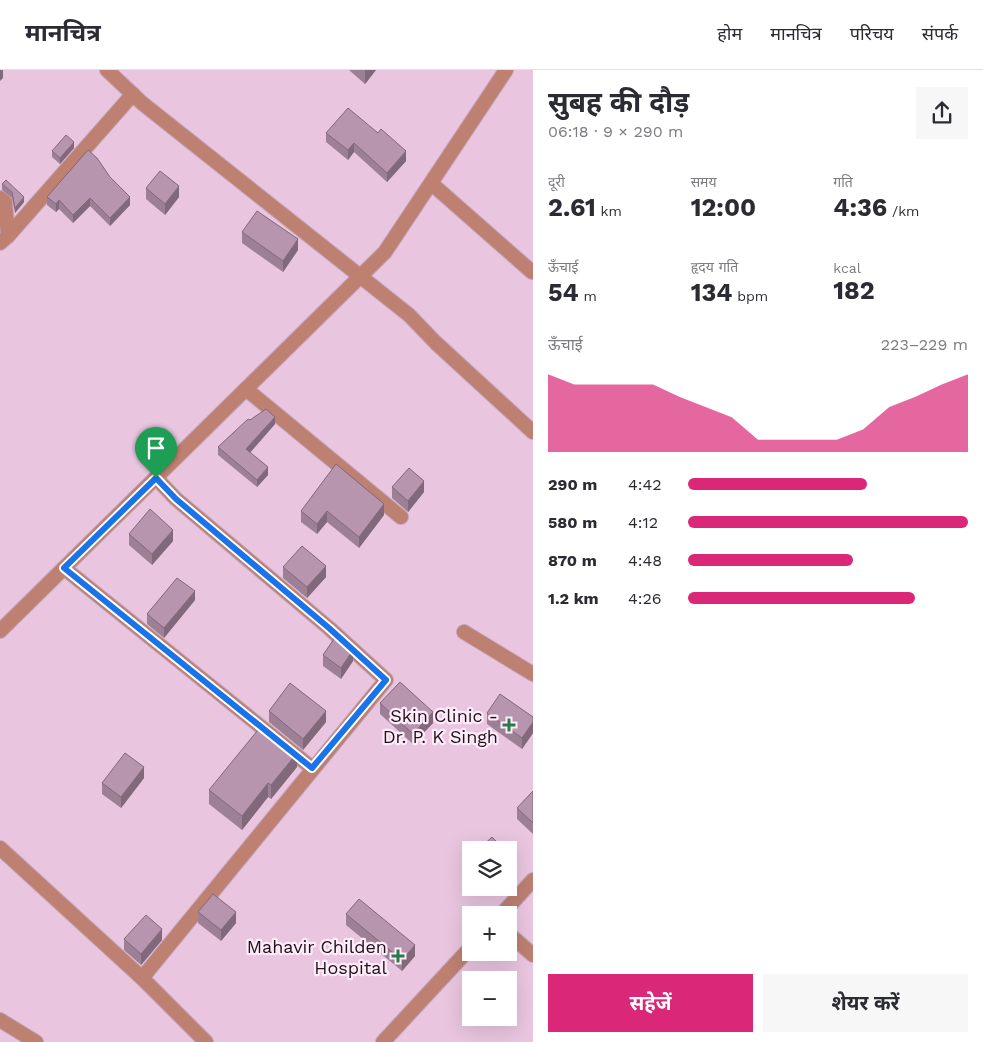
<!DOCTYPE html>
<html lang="hi">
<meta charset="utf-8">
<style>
:root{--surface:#fff;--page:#f7f7f7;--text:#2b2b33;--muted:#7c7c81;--line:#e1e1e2;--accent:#db2777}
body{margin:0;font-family:"Work Sans","Noto Sans Devanagari",sans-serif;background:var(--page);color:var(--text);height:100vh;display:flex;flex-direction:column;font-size:19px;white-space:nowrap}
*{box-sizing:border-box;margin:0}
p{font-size:16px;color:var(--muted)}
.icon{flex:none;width:28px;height:28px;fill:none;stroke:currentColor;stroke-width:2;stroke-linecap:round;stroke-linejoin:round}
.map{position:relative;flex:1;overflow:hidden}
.panel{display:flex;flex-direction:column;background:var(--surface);width:450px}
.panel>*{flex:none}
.fabs{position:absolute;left:462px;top:771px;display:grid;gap:10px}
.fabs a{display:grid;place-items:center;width:55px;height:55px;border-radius:0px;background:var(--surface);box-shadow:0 5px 20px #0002;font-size:25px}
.pin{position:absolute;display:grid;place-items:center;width:42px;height:42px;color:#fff;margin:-51px -21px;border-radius:50% 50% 50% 0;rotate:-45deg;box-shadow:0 0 5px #0007}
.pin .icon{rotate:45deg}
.round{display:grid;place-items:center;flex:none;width:52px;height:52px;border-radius:0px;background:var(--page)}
.overview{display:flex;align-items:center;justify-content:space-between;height:85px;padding:0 15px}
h1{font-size:28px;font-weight:700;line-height:38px}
.stats{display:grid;grid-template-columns:repeat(3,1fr);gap:8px;height:85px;padding:5px 15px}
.stats div{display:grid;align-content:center}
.stats b{font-size:25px;font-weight:700}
.stats small{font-size:14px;font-weight:400}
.stats p{font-size:14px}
.chart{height:140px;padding:10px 15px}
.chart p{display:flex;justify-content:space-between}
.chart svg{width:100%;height:90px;margin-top:5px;fill:var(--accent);opacity:.7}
.primary-button{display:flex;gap:10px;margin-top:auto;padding:10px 15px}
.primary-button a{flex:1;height:58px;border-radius:0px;background:var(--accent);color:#fff;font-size:20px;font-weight:700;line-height:58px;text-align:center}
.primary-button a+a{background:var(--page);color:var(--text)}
ul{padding:0 15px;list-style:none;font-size:16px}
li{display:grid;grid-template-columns:80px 60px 1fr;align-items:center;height:38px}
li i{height:12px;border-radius:6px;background:var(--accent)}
header{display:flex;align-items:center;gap:30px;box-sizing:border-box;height:70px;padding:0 25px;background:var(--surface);border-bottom:1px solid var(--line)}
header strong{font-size:24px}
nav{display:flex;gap:28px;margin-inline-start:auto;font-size:18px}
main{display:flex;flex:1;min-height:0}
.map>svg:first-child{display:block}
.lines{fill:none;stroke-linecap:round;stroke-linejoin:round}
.minor-casing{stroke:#c4a5bd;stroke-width:16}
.tertiary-casing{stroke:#c4a5bd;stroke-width:16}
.minor{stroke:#bd8071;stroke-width:14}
.tertiary{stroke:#bd8071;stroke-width:14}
.wall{fill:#9e8096}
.shaded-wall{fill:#81687a}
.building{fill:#b895af;stroke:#81687a}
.route-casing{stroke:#fff;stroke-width:10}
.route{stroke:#1a73e8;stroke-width:6}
.poi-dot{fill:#297b4d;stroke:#ffecfa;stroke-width:2}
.labels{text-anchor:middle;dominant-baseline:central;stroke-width:4.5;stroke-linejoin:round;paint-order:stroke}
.poi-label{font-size:18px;fill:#1e121b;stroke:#ffecfa;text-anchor:end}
</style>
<header>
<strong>मानचित्र</strong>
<nav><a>होम</a><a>मानचित्र</a><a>परिचय</a><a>संपर्क</a></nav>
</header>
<main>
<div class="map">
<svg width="533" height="972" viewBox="0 0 533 972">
<rect width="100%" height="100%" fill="#e9c5e0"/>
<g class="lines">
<defs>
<g id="minor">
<path d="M 107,0 L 142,33 L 409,245 L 436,273 L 533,362"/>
<path d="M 432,114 L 532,202"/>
<path d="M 0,128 L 5,132 L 8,166 L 0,173"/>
<path d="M 8,166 L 133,24"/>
<path d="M 246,319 L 401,447"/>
<path d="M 64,498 L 312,698"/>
<path d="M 464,562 L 533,604"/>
<path d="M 0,778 L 142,908 L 206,972"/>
<path d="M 509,864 L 533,885"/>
<path d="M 142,908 L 386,610 L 329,558 L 176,429 L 156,408"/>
<path d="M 0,950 L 36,972"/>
</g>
<g id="tertiary">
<path d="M 0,561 L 385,182 L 506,0"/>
<path d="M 501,845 L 533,810"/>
<path d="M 383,972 L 471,877"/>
</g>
</defs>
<use href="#minor" class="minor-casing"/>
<use href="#tertiary" class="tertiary-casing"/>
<use href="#minor" class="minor"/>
<use href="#tertiary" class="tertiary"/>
</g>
<g class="wall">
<path d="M 349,0 L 376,0 L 365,14 Z"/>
<path d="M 326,63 L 378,63 L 406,91 L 387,112 L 354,82 L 348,90 L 326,72 Z"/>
<path d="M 74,78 L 60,94 L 52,87 L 52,81 Z"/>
<path d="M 110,107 L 130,135 L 110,156 L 90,136 L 73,153 L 59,139 L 56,142 L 47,135 L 47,127 Z"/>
<path d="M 6,110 L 24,132 L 15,143 L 12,128 L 2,120 L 2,114 Z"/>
<path d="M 146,118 L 179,127 L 165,145 L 146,129 Z"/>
<path d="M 242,162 L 298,180 L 283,202 L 242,173 Z"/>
<path d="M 250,350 L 275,354 L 250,383 L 268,405 L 257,417 L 218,385 L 218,377 Z"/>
<path d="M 392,417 L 424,422 L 408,442 L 392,428 Z"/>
<path d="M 384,434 L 384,445 L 359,478 L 327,452 L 317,464 L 301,452 L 301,441 Z"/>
<path d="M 129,464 L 173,471 L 152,495 L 129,475 Z"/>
<path d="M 283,497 L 326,507 L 307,528 L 283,508 Z"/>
<path d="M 195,530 L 164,568 L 147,554 L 147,544 Z"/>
<path d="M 323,585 L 353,591 L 341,609 L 323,596 Z"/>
<path d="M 380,633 L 433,653 L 413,674 L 380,644 Z"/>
<path d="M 269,641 L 326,652 L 303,680 L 269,652 Z"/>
<path d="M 487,643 L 533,647 L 533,663 L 522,679 L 487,654 Z"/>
<path d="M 297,697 L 271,729 L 268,727 L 242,760 L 209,734 L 209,720 Z"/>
<path d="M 144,708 L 121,738 L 102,724 L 102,713 Z"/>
<path d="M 533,721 L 533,764 L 517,749 L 517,738 Z"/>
<path d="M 471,787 L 471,801 L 470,799 L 470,788 Z"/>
<path d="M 198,842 L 236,853 L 221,871 L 198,853 Z"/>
<path d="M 346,844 L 415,886 L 402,901 L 346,855 Z"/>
<path d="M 124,869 L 162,870 L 141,895 L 124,880 Z"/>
</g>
<g class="shaded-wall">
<path d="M 0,0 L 3,0 L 3,8 L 0,11 Z"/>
<path d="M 365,0 L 376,0 L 365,14 Z"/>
<path d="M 74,72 L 74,78 L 60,94 L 60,88 Z"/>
<path d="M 354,73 L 354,82 L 348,90 L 348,80 Z"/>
<path d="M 406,81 L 406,91 L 387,112 L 387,103 Z"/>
<path d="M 179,116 L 179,127 L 165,145 L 165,134 Z"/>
<path d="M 24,127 L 24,132 L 15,143 L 15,138 Z"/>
<path d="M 130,127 L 130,135 L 110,156 L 110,148 Z"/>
<path d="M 90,128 L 90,136 L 73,153 L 73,145 Z"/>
<path d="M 59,130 L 59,139 L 56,142 L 56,134 Z"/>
<path d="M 298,169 L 298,180 L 283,202 L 283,191 Z"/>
<path d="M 275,347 L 275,354 L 246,387 L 246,379 Z"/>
<path d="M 268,397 L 268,405 L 257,417 L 257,410 Z"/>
<path d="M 424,411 L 424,422 L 408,442 L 408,431 Z"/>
<path d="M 384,434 L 384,445 L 359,478 L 359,467 Z"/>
<path d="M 327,441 L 327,452 L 317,464 L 317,454 Z"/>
<path d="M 173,460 L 173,471 L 152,495 L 152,484 Z"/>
<path d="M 326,496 L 326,507 L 307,528 L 307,517 Z"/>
<path d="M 195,521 L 195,530 L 164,568 L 164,558 Z"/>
<path d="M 353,580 L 353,591 L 341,609 L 341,598 Z"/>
<path d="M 326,641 L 326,652 L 303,680 L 303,669 Z"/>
<path d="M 433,642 L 433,653 L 413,674 L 413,664 Z"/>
<path d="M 533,652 L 533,663 L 522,679 L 522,668 Z"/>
<path d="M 297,683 L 297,697 L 271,729 L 271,715 Z"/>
<path d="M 144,697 L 144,708 L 121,738 L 121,727 Z"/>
<path d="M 268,713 L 268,727 L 242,760 L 242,746 Z"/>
<path d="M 236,842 L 236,853 L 221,871 L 221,860 Z"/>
<path d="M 162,859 L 162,870 L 141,895 L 141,884 Z"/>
<path d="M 415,875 L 415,886 L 402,901 L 402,890 Z"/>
</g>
<g class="building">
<path d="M 348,38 L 378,63 L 381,59 L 406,81 L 387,103 L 354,73 L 348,80 L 326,63 Z"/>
<path d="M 66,65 L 74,72 L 60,88 L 52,81 Z"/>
<path d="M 88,80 L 97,88 L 110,107 L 130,127 L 110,148 L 90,128 L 73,145 L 59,130 L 56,134 L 47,127 Z"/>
<path d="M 160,101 L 179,116 L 165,134 L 146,118 Z"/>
<path d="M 6,110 L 24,127 L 15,138 L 12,122 L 2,114 Z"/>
<path d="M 257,141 L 298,169 L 283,191 L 242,162 Z"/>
<path d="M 266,339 L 275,347 L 246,379 L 268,397 L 257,410 L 218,377 L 248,349 L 250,350 Z"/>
<path d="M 336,394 L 384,434 L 359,467 L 327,441 L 317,454 L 301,441 Z"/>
<path d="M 409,398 L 424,411 L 408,431 L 392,417 Z"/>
<path d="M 150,439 L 173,460 L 152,484 L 129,464 Z"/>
<path d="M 302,476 L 326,496 L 307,517 L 283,497 Z"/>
<path d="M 177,508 L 195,521 L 164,558 L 147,544 Z"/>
<path d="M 336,566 L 353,580 L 341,598 L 323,585 Z"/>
<path d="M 400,612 L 433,642 L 413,664 L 380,633 Z"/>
<path d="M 290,613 L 326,641 L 303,669 L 269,641 Z"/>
<path d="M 500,624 L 533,647 L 533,652 L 522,668 L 487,643 Z"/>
<path d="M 262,655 L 297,683 L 271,715 L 268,713 L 242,746 L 209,720 Z"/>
<path d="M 125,683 L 144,697 L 121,727 L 102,713 Z"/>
<path d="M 533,721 L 533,753 L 517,738 Z"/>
<path d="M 492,767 L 505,780 L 478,780 Z"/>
<path d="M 213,824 L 236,842 L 221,860 L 198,842 Z"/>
<path d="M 359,829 L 415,875 L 402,890 L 346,844 Z"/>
<path d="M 146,845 L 162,859 L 141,884 L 124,869 Z"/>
</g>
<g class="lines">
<defs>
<path id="route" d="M 156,408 L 176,429 L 329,558 L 386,610 L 312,698 L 64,498 Z"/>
</defs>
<use href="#route" class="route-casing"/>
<use href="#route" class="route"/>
</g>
<g class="poi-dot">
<path d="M506.5 647.5h5v5h5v5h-5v5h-5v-5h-5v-5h5z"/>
<path d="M395.5 878.5h5v5h5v5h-5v5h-5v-5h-5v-5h5z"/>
</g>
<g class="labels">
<g class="poi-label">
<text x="498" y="645">Skin Clinic -<tspan x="498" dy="21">Dr. P. K Singh</tspan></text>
<text x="387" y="876">Mahavir Childen<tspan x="387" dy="21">Hospital</tspan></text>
</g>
</g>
</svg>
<div class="fabs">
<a><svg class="icon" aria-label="layers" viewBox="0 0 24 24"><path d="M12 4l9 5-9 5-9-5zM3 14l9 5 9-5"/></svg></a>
<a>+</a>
<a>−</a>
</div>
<div class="pin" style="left:156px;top:408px;background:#1e9e55"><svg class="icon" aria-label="arrive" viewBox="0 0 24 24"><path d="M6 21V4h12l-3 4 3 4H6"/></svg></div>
</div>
<section class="panel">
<div class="overview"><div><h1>सुबह की दौड़</h1><p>06:18 · 9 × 290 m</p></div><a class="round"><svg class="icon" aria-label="share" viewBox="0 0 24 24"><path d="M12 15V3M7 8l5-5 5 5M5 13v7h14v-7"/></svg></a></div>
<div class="stats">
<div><p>दूरी</p><b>2.61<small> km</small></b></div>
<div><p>समय</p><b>12:00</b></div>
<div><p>गति</p><b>4:36<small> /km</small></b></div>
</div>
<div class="stats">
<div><p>ऊँचाई</p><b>54<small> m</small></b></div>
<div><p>हृदय गति</p><b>134<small> bpm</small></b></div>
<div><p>kcal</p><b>182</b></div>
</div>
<div class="chart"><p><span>ऊँचाई</span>223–229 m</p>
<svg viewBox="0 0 160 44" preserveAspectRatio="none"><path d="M0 44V6L10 11L20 11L30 11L40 11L50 17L60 22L70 27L80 38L90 38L100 38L110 38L120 33L130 22L140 17L150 11L160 6V44z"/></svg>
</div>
<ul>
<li><b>290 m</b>4:42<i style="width:64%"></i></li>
<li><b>580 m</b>4:12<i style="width:100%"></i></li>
<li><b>870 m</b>4:48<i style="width:59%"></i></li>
<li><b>1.2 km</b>4:26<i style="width:81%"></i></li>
</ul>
<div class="primary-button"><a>सहेजें</a><a>शेयर करें</a></div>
</section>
</main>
